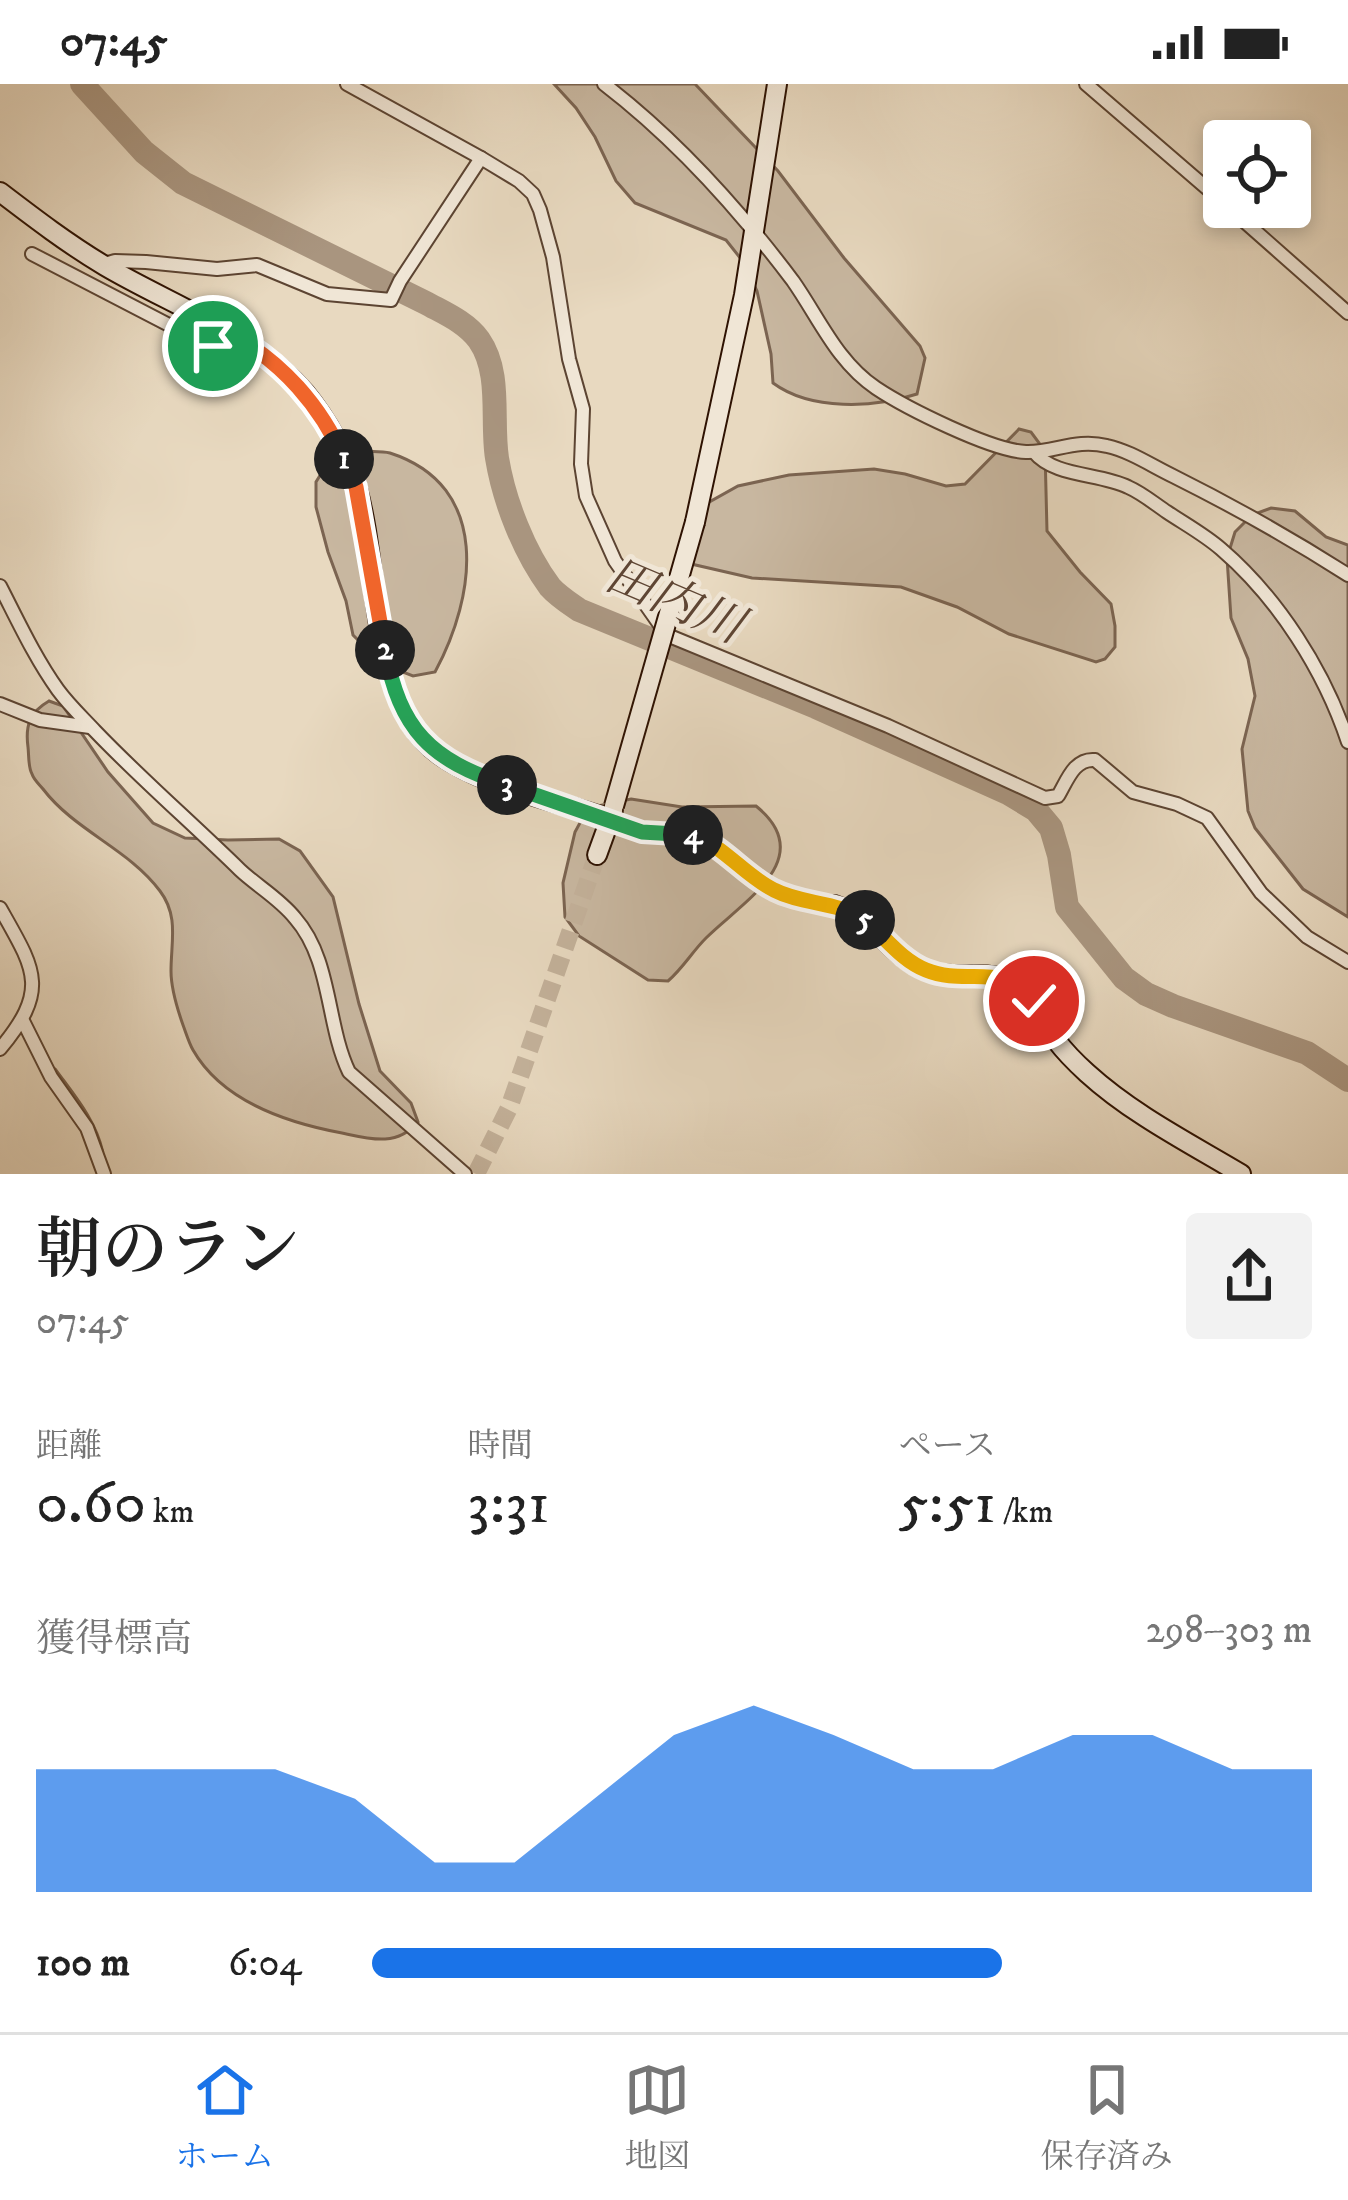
<!DOCTYPE html>
<html lang="ja">
<meta charset="utf-8">
<style>
:root{--surface:#fff;--page:#f2f2f2;--text:#222;--muted:#767676;--line:#e0e0e0;--accent:#1a73e8}
body{margin:0;font-family:"IM FELL DW Pica","Noto Serif JP",serif;background:var(--page);color:var(--text);height:100vh;display:flex;flex-direction:column;font-size:45px;white-space:nowrap}
*{box-sizing:border-box;margin:0}
p{font-size:39px;color:var(--muted)}
.icon{flex:none;width:66px;height:66px;fill:none;stroke:currentColor;stroke-width:2;stroke-linecap:round;stroke-linejoin:round}
.map{position:relative;height:1090px;overflow:hidden}
.panel{display:flex;flex-direction:column;background:var(--surface);flex:1}
.panel>*{flex:none}
.buttons{position:absolute;left:1203px;top:36px;display:grid;gap:24px}
.buttons a{display:grid;place-items:center;width:108px;height:108px;border-radius:12px;background:var(--surface);box-shadow:0 6px 18px #0003;font-size:60px}
.pin{position:absolute;display:grid;place-items:center;width:102px;height:102px;color:#fff;margin:-51px;border:6px solid #fff;border-radius:50%;box-shadow:0 3px 12px #0007}
.km{position:absolute;width:60px;height:60px;margin:-30px;border-radius:50%;background:#222;color:#fff;font-size:33px;line-height:60px;text-align:center}
.round{display:grid;place-items:center;flex:none;width:126px;height:126px;border-radius:12px;background:var(--page)}
.headline{display:flex;align-items:center;justify-content:space-between;height:204px;padding:0 36px}
h1{font-size:66px;font-weight:600;line-height:90px}
.figures{display:grid;grid-template-columns:repeat(3,1fr);gap:18px;height:204px;padding:12px 36px}
.figures div{display:grid;align-content:center}
.figures b{font-size:60px;font-weight:600}
.figures small{font-size:33px;font-weight:400}
.figures p{font-size:33px}
.chart{height:336px;padding:24px 36px}
.chart p{display:flex;justify-content:space-between}
.chart svg{width:100%;height:216px;margin-top:12px;fill:var(--accent);opacity:.7}
ul{padding:0 36px;list-style:none;font-size:39px}
li{display:grid;grid-template-columns:192px 144px 1fr;align-items:center;height:90px}
li i{height:30px;border-radius:15px;background:var(--accent)}
.status{display:flex;justify-content:space-between;align-items:center;height:84px;padding:0 60px;background:var(--surface);direction:ltr}
.status svg{height:33px;fill:currentColor}
.tabs{display:flex;justify-content:space-around;align-items:center;height:168px;border-top:3px solid var(--line);background:var(--surface);font-size:33px;color:var(--muted)}
.tabs a{display:grid;justify-items:center;gap:6px}
.tabs .selected{color:var(--accent)}
.map>svg:first-child{display:block}
.green{fill:#c8b7a0;stroke:#7b6451;stroke-width:3}
.lines{fill:none;stroke-linecap:round;stroke-linejoin:round}
.stream{stroke:#78614d;stroke-width:4.5}
.river{stroke:#a9957f;stroke-width:24}
.secondary-tunnel{stroke:#c3b19a;stroke-width:18;stroke-dasharray:18 9;stroke-linecap:butt}
.street-casing{stroke:#5c4432;stroke-width:16}
.secondary-casing{stroke:#2e1202;stroke-width:22}
.street{stroke:#f0e6d6;stroke-width:12}
.secondary{stroke:#f0e6d6;stroke-width:18}
.secondary-bridge-casing{stroke:#2e1202;stroke-width:22;stroke-linecap:butt}
.secondary-bridge{stroke:#f0e6d6;stroke-width:18}
.split-1-casing{stroke:#fff;stroke-width:24}
.split-2-casing{stroke:#fff;stroke-width:24}
.split-3-casing{stroke:#fff;stroke-width:24}
.split-4-casing{stroke:#fff;stroke-width:24}
.split-5-casing{stroke:#fff;stroke-width:24}
.split-6-casing{stroke:#fff;stroke-width:24}
.split-1{stroke:#f0652b;stroke-width:15}
.split-2{stroke:#f0652b;stroke-width:15}
.split-3{stroke:#22a559;stroke-width:15}
.split-4{stroke:#22a559;stroke-width:15}
.split-5{stroke:#f5b400;stroke-width:15}
.split-6{stroke:#f5b400;stroke-width:15}
.labels{text-anchor:middle;dominant-baseline:central;stroke-width:10;stroke-linejoin:round;paint-order:stroke}
.water-label{font-size:48px;font-style:italic;fill:#5f4634;stroke:#f0e6d6}
</style>
<div class="status"><b>07:45</b><svg viewBox="0 0 49 12"><path d="M0 12V9h3v3zM5 12V6h3v6zM10 12V3h3v9zM15 12V0h3v12zM26 1h20v11H26zM47 4h2v5h-2z"/></svg></div>
<div class="map">
<svg width="1348" height="1090" viewBox="0 0 1348 1090">
<rect width="100%" height="100%" fill="#e8d9c0"/>
<filter id="stains"><feTurbulence type="fractalNoise" baseFrequency=".00167" numOctaves="4"/><feColorMatrix values="0 0 0 0 .2 0 0 0 0 .09 0 0 0 0 .02 0 0 0 .5 -.17"/></filter>
<radialGradient id="worn" r=".72"><stop offset=".6" stop-color="#630" stop-opacity="0"/><stop offset="1" stop-color="#630" stop-opacity=".3"/></radialGradient>
<g class="green">
<path d="M 554,0 L 695,0 L 778,87 L 844,174 L 920,262 L 925,274 L 917,310 C 874,324 811,327 773,299 L 771,270 L 757,207 L 741,175 L 726,156 L 635,119 L 616,97 L 595,53 L 576,24 Z"/>
<path d="M 1019,345 L 1031,348 L 1045,367 L 1047,447 L 1080,488 L 1111,520 L 1115,542 L 1115,563 L 1105,575 L 1096,578 L 1009,550 L 957,523 L 901,503 L 752,494 L 687,479 L 695,426 L 738,402 L 789,391 L 874,385 L 905,390 L 946,402 L 965,400 Z"/>
<path d="M 353,368 C 365,368 379,366 390,369 C 492,402 476,512 435,588 L 413,592 L 382,580 L 353,551 L 346,517 L 328,468 L 316,423 L 316,398 L 329,377 Z"/>
<path d="M 1271,424 L 1295,427 L 1326,453 L 1348,461 L 1348,833 L 1303,805 L 1255,744 L 1248,727 L 1242,665 L 1255,612 L 1248,575 L 1231,534 L 1227,474 L 1235,448 L 1252,431 Z"/>
<path d="M 49,617 L 63,622 L 108,688 L 153,739 L 185,754 L 228,756 L 279,755 L 300,767 L 333,813 L 359,920 L 380,987 L 411,1019 L 418,1038 C 397,1063 370,1055 342,1049 C 288,1039 222,1017 193,966 C 189,959 186,949 183,941 C 177,924 171,905 171,887 C 171,858 179,832 160,807 C 129,765 75,747 43,705 C 39,700 34,696 32,690 C 28,683 29,671 28,663 C 25,641 30,628 49,617 Z"/>
<path d="M 631,715 L 682,723 L 756,722 C 820,774 742,818 706,854 C 692,868 683,884 668,897 L 648,896 L 579,852 L 565,833 L 563,799 L 575,748 L 588,724 Z"/>
</g>
<g class="lines">
<path class="stream" d="M 55,986 C 73,1011 95,1036 102,1068"/>
<path class="river" d="M 82,0 L 144,68 L 183,99 L 426,219 C 444,229 466,238 479,256 C 502,289 491,336 497,374 C 504,417 524,468 550,503 C 558,512 569,519 579,526 L 816,623 L 1008,709 L 1036,726 L 1051,744 L 1059,771 L 1067,823 L 1124,894 L 1146,910 L 1173,922 L 1307,969 L 1348,996"/>
<path class="secondary-tunnel" d="M 476,1090 L 509,1024 L 597,771"/>
<defs>
<g id="street">
<path d="M 347,0 L 481,74 L 519,97 L 533,110 L 540,126 L 553,173 L 569,275 L 583,325 L 581,380 L 586,412 L 615,477 L 667,551 L 888,642 L 1045,714 L 1058,712 C 1067,697 1074,674 1095,676 L 1133,708 L 1177,720 L 1207,734 L 1261,809 L 1307,853 L 1348,878"/>
<path d="M 604,0 C 677,56 738,124 793,197 C 819,234 837,278 876,304 C 906,324 992,367 1026,368 C 1054,369 1076,354 1107,362 C 1130,367 1152,382 1173,392 C 1233,422 1292,455 1348,491"/>
<path d="M 1086,0 L 1224,119"/>
<path d="M 1228,123 L 1348,229"/>
<path d="M 32,170 L 196,255 L 213,262 L 221,262 L 231,250"/>
<path d="M 104,180 L 115,177 L 146,178 L 217,185 L 257,181 L 327,210 L 391,216 L 400,197 L 481,74"/>
<path d="M 1034,368 C 1054,393 1100,389 1128,403 C 1142,409 1155,420 1167,428 C 1185,440 1205,451 1221,465 C 1278,514 1324,586 1348,658"/>
<path d="M 0,502 C 18,537 35,574 58,606 C 69,621 82,633 95,647 C 141,695 192,739 240,786 C 257,802 280,815 295,834 C 332,876 326,940 349,988 L 465,1090"/>
<path d="M 0,620 L 40,636 L 90,643"/>
<path d="M 610,735 L 642,748 L 656,751 L 684,749 L 706,756 L 767,803 L 791,814 L 834,821"/>
<path d="M 0,824 C 35,886 50,905 0,965"/>
<path d="M 23,937 L 51,993 L 87,1044 L 104,1090"/>
</g>
<g id="secondary">
<path d="M 0,108 C 34,134 68,160 105,182 C 171,221 253,249 305,309 C 327,336 347,372 357,405 C 380,483 369,620 439,670 C 483,702 559,718 610,735"/>
<path d="M 695,438 L 744,211 L 777,0"/>
<path d="M 597,771 L 613,727"/>
<path d="M 834,821 C 877,836 887,869 923,885 C 951,898 985,884 1013,898 C 1036,909 1042,936 1056,956 C 1065,968 1076,979 1087,989 C 1132,1030 1189,1059 1241,1090"/>
</g>
</defs>
<use href="#street" class="street-casing"/>
<use href="#secondary" class="secondary-casing"/>
<use href="#street" class="street"/>
<use href="#secondary" class="secondary"/>
<defs>
<path id="secondary-bridge" d="M 614,722 L 695,438"/>
</defs>
<use href="#secondary-bridge" class="secondary-bridge-casing"/>
<use href="#secondary-bridge" class="secondary-bridge"/>
</g>
<g class="lines">
<defs>
<path id="split-1" d="M 213,262 L 221,262 L 231,250 C 282,278 321,322 344,375"/>
<path id="split-2" d="M 344,375 L 356,403 L 385,566"/>
<path id="split-3" d="M 385,566 C 400,646 430,676 507,701"/>
<path id="split-4" d="M 507,701 L 642,748 L 693,751"/>
<path id="split-5" d="M 693,751 C 724,762 745,792 774,806 C 803,821 837,817 865,836"/>
<path id="split-6" d="M 865,836 C 885,853 901,876 926,886 C 967,903 1001,876 1034,917"/>
</defs>
<use href="#split-1" class="split-1-casing"/>
<use href="#split-2" class="split-2-casing"/>
<use href="#split-3" class="split-3-casing"/>
<use href="#split-4" class="split-4-casing"/>
<use href="#split-5" class="split-5-casing"/>
<use href="#split-6" class="split-6-casing"/>
<use href="#split-1" class="split-1"/>
<use href="#split-2" class="split-2"/>
<use href="#split-3" class="split-3"/>
<use href="#split-4" class="split-4"/>
<use href="#split-5" class="split-5"/>
<use href="#split-6" class="split-6"/>
</g>
<g class="labels">
<g class="water-label">
<text transform="translate(674 518) rotate(23)">田内川</text>
</g>
</g>
<rect width="100%" height="100%" filter="url(#stains)"/>
<rect width="100%" height="100%" fill="url(#worn)"/>
</svg>
<div class="buttons">
<a><svg class="icon" aria-label="locate" viewBox="0 0 24 24"><circle cx="12" cy="12" r="6"/><path d="M12 2v4M12 18v4M2 12h4M18 12h4"/></svg></a>
</div>
<div class="pin" style="left:213px;top:262px;background:#1e9e55"><svg class="icon" aria-label="arrive" viewBox="0 0 24 24"><path d="M6 21V4h12l-3 4 3 4H6"/></svg></div>
<div class="pin" style="left:1034px;top:917px;background:#d93025"><svg class="icon" aria-label="check" viewBox="0 0 24 24"><path d="M5 12l5 5 9-10"/></svg></div>
<b class="km" style="left:344px;top:375px">1</b>
<b class="km" style="left:385px;top:566px">2</b>
<b class="km" style="left:507px;top:701px">3</b>
<b class="km" style="left:693px;top:751px">4</b>
<b class="km" style="left:865px;top:836px">5</b>
</div>
<section class="panel">
<div class="headline"><div><h1>朝のラン</h1><p>07:45</p></div><a class="round"><svg class="icon" aria-label="share" viewBox="0 0 24 24"><path d="M12 15V3M7 8l5-5 5 5M5 13v7h14v-7"/></svg></a></div>
<div class="figures">
<div><p>距離</p><b>0.60<small> km</small></b></div>
<div><p>時間</p><b>3:31</b></div>
<div><p>ペース</p><b>5:51<small> /km</small></b></div>
</div>
<div class="chart"><p><span>獲得標高</span>298–303 m</p>
<svg viewBox="0 0 160 44" preserveAspectRatio="none"><path d="M0 44V19L10 19L20 19L30 19L40 25L50 38L60 38L70 25L80 12L90 6L100 12L110 19L120 19L130 12L140 12L150 19L160 19V44z"/></svg>
</div>
<ul>
<li><b>100 m</b>6:04<i style="width:67%"></i></li>
</ul>
</section>
<nav class="tabs">
<a class="selected"><svg class="icon" aria-label="home" viewBox="0 0 24 24"><path d="M3 11l9-7 9 7M6 9v11h12V9"/></svg>ホーム</a>
<a><svg class="icon" aria-label="map" viewBox="0 0 24 24"><path d="M3 6l6-2 6 2 6-2v14l-6 2-6-2-6 2zM9 4v14M15 6v14"/></svg>地図</a>
<a><svg class="icon" aria-label="saved" viewBox="0 0 24 24"><path d="M7 4h10v16l-5-4-5 4z"/></svg>保存済み</a>
</nav>
